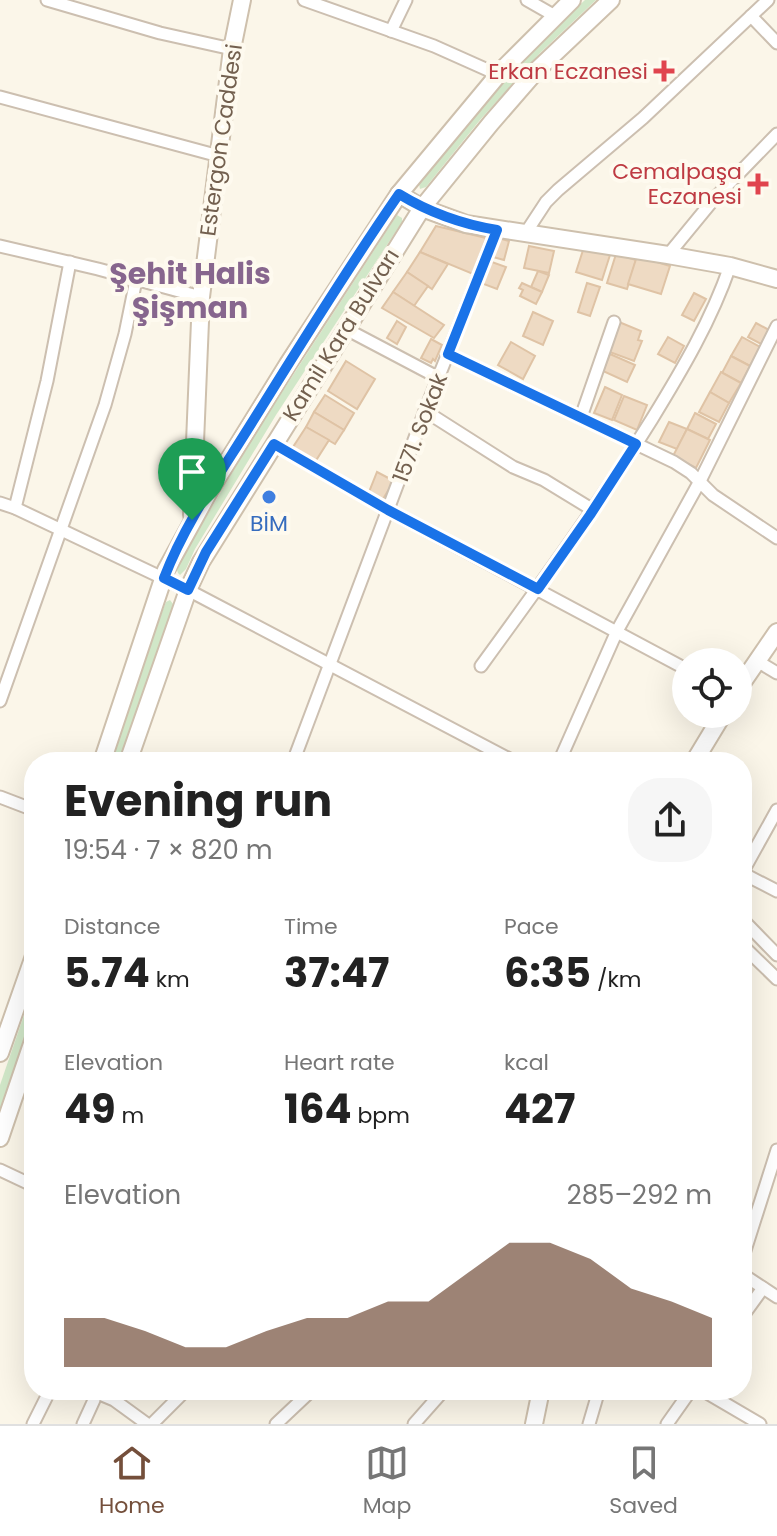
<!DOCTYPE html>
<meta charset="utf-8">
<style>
:root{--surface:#fff;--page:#f6f6f6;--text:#222;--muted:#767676;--line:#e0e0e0;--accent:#744f3b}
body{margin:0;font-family:Poppins,sans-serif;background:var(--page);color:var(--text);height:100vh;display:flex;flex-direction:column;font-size:30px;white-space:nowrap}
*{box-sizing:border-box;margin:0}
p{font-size:26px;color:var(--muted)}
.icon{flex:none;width:44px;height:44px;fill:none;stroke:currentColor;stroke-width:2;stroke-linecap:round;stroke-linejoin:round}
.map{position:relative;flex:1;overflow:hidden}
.details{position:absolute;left:24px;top:752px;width:728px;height:648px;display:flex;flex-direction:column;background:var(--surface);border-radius:32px;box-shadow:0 8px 32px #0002}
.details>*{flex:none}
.buttons{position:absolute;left:672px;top:648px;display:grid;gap:16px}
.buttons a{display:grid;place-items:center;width:80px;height:80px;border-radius:50%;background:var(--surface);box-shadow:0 8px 32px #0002;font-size:40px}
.pin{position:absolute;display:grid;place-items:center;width:68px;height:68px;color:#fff;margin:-82px -34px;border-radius:50% 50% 50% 0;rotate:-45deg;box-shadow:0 0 8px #0007}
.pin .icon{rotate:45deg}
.round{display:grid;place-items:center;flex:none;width:84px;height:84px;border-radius:32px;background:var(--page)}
.headline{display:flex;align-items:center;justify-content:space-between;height:136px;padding:0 40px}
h1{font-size:44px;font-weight:700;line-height:60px}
.metrics{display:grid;grid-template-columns:repeat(3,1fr);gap:12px;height:136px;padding:8px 40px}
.metrics div{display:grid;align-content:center}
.metrics b{font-size:40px;font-weight:700}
.metrics small{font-size:22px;font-weight:400}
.metrics p{font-size:22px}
.chart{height:224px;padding:16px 40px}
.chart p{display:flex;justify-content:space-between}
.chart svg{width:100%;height:144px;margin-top:8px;fill:var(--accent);opacity:.7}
.dock{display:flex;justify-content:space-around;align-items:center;height:112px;border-top:2px solid var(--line);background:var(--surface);font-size:22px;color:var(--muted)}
.dock a{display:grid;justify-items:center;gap:4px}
.dock .selected{color:var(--accent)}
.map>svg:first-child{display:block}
.green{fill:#d1e7c8}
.building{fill:#eedac3;stroke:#dfc3a5;stroke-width:2}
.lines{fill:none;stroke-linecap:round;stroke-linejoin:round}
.street-casing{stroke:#ccbfb0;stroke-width:15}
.secondary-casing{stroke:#cec0ad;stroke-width:20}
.street{stroke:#fff;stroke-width:11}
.secondary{stroke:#fff;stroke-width:16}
.route-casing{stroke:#fff;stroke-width:16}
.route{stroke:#1a73e8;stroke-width:10}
.health-dot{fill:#e0444e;stroke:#fefaef;stroke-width:3}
.shop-dot{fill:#3f7fe0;stroke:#fefaef;stroke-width:3}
.labels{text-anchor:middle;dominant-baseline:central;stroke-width:8;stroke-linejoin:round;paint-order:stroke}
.health-label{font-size:22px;fill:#be3a42;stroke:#fefaef;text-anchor:end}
.street-label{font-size:22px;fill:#73604f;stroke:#fefaef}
.shop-label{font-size:22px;fill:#366cbe;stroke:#fefaef}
.district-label{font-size:30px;font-weight:bold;fill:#87668e;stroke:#fefaef}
</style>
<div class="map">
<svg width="777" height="1424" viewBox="0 0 777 1424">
<rect width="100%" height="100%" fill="#fbf6e9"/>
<g class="green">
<path d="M 585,0 L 596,0 L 540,53 L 480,120 L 426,187 L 420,189 L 419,184 C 471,119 524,56 585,0 Z"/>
<path d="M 397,215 L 402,218 L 402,222 L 276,415 L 195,549 L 186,569 L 180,575 L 178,573 L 177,570 L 193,539 L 258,429 Z"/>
<path d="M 170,600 L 173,604 L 172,608 L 121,757 L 118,761 L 113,757 L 114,752 L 162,612 L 166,602 Z"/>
<path d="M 34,986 L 34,1010 L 0,1109 L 0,1085 Z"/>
</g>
<g class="building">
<path d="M 436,226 L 486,238 L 473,274 L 420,252 Z"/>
<path d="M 498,238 L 509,241 L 504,260 L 493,257 Z"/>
<path d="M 529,246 L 554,251 L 549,273 L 524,268 Z"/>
<path d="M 584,247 L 610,255 L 602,280 L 576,272 Z"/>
<path d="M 420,252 L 448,264 L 432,289 L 407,272 Z"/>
<path d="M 616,254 L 636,260 L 627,289 L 607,283 Z"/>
<path d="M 637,256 L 670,266 L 661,294 L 628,284 Z"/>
<path d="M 489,261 L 506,267 L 497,289 L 481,283 Z"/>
<path d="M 538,271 L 549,275 L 542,292 L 531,287 Z"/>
<path d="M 407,272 L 428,286 L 414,306 L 393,292 Z"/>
<path d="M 522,283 L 542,292 L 536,304 L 520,296 L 523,290 L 519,288 Z"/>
<path d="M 587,283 L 600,287 L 590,316 L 578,312 Z"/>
<path d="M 393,292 L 444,325 L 434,338 L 382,308 Z"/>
<path d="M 694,293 L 706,299 L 694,321 L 682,315 Z"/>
<path d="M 533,312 L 553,321 L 543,345 L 523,336 Z"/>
<path d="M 397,321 L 406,327 L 397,344 L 387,338 Z"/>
<path d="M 619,322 L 641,331 L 638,340 L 642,341 L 634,361 L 607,351 Z"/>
<path d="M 756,323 L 769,330 L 761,344 L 748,337 Z"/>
<path d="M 668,337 L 684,346 L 675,363 L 658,354 Z"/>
<path d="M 742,337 L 760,347 L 750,366 L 731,356 Z"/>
<path d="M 431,339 L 442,345 L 435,361 L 433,359 L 431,363 L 421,358 Z"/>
<path d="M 511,342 L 535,356 L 523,379 L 498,365 Z"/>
<path d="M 610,354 L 635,365 L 627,382 L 603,371 Z"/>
<path d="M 731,356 L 750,366 L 741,383 L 722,373 Z"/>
<path d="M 346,361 L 375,379 L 357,409 L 328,391 Z"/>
<path d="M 721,372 L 741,383 L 729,403 L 710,392 Z"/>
<path d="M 605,387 L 622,395 L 612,420 L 594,413 Z"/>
<path d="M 710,392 L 729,403 L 719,422 L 699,412 Z"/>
<path d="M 325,395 L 354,413 L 344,430 L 314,412 Z"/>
<path d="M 624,396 L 647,405 L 637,430 L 614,420 Z"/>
<path d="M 314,412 L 344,430 L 335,444 L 306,427 Z"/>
<path d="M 695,413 L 716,424 L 708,439 L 687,429 Z"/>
<path d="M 669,422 L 687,429 L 677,449 L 659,442 Z"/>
<path d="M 306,427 L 329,440 L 315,462 L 293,447 Z"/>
<path d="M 687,429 L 710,440 L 696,468 L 673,456 Z"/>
<path d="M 377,472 L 394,481 L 383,499 L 369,492 Z"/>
</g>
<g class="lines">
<defs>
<g id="street">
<path d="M 47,0 L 160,33 L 232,49"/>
<path d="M 304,0 L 434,46 L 499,75"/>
<path d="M 527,0 L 555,16"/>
<path d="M 751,16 L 777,43"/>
<path d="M 391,31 L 406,0"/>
<path d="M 0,97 L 219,156"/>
<path d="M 525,234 L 546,202 L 558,190 L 643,118 L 768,0"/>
<path d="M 0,246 L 98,269 L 201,297"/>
<path d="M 668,255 L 714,199 L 777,134"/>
<path d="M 346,329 L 439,378"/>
<path d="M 448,354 L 674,462 L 691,473 L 713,495 L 777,538"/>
<path d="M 425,411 L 513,467 L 544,480 L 593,510"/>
<path d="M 581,417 L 614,322"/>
<path d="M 274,444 L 388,510 L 686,669"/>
<path d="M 0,503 L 15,508 L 188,590 L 515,762"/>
<path d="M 15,508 L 47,381 L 70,262"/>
<path d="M 757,661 L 777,673"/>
<path d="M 481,666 C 540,585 599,504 652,419 C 682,370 711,321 730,266"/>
<path d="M 0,701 L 105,405 L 125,334 L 136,280"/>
<path d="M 293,762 L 425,411 L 497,230"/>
<path d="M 559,762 L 617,631 L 700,481 L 777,326"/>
<path d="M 0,797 L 34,810"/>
<path d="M 742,873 L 777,810"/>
<path d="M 742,873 L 777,891"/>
<path d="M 742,919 L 777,955"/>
<path d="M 742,945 L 777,979"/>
<path d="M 0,1170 L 34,1186"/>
<path d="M 742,1260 L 777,1150"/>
<path d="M 742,1274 L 777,1297"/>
<path d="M 34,1298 L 34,1299"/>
<path d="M 742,1317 L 763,1288"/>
<path d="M 702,1390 L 760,1424"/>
<path d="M 95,1392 L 114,1400 L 147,1424"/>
<path d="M 33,1424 L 50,1390"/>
<path d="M 83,1424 L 94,1400 L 94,1390"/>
<path d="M 152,1424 L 186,1390"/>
<path d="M 276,1424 L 312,1390"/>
<path d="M 414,1424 L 444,1390"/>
<path d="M 589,1424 L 599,1390"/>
<path d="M 667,1424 L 691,1390"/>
</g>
<g id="secondary">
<path d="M 399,194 L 422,208 L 466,224 L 668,255 L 730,266 L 777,279"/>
<path d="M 192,515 L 201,297 L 232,49 L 242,0"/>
<path d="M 738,689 L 777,632"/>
<path d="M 102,762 L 166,570 L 210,490 L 288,364 L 399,194 L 503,69 L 572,0"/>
<path d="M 128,762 L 188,590 L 201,562 L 422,208 L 491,123 L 537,70 L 611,0"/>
<path d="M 694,762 L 723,714"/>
<path d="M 0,1053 L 34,956"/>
<path d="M 0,1138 L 34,1038"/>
<path d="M 534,1424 L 541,1390"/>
</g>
</defs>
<use href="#street" class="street-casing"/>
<use href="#secondary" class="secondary-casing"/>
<use href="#street" class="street"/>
<use href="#secondary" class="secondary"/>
</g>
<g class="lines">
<defs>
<path id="route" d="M 399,194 C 430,213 461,224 497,230 L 448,354 L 636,444 L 590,515 L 538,589 L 388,510 L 274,444 L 206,552 L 188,590 L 164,578 C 185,523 220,474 251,424 C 299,347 347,269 399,194 Z"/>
</defs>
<use href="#route" class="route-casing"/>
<use href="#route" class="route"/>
</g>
<g class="health-dot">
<path d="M660 59h8v8h8v8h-8v8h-8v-8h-8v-8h8z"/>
<path d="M754 172h8v8h8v8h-8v8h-8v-8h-8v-8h8z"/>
</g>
<circle class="shop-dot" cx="269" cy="497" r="8"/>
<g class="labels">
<g class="health-label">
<text x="648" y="71">Erkan Eczanesi</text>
<text x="742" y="171">Cemalpaşa<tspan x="742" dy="25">Eczanesi</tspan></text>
</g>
<g class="street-label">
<text transform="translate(221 140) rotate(-82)">Estergon Caddesi</text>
<text transform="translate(341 335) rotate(-58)">Kamil Kara Bulvarı</text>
<text transform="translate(420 428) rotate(-69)">1571. Sokak</text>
</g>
<g class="shop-label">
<text x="269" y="523">BİM</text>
</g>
<g class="district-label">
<text x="190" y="273">Şehit Halis<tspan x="190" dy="34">Şişman</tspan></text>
</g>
</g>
</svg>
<div class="buttons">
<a><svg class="icon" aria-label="locate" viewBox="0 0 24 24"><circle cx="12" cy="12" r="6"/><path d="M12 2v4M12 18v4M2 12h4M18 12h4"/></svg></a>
</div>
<div class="pin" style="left:192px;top:520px;background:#1e9e55"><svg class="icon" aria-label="arrive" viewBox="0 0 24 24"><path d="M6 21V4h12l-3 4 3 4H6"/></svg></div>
<section class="details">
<div class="headline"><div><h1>Evening run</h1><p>19:54 · 7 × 820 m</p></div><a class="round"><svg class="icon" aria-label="share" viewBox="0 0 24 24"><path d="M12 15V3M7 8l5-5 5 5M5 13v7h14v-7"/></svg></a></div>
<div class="metrics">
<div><p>Distance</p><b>5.74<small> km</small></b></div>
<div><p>Time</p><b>37:47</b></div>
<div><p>Pace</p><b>6:35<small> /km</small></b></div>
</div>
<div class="metrics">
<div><p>Elevation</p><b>49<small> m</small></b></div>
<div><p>Heart rate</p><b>164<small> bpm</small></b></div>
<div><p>kcal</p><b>427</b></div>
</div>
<div class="chart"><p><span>Elevation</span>285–292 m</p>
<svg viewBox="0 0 160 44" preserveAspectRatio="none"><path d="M0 44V29L10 29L20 33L30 38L40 38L50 33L60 29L70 29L80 24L90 24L100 15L110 6L120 6L130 11L140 20L150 24L160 29V44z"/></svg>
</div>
</section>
</div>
<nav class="dock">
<a class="selected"><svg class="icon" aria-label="home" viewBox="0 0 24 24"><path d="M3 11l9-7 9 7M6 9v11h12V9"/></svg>Home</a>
<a><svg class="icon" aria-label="map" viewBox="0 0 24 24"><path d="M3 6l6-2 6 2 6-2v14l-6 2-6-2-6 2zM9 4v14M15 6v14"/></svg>Map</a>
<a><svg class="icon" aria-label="saved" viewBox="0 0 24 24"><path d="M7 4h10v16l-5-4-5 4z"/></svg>Saved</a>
</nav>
